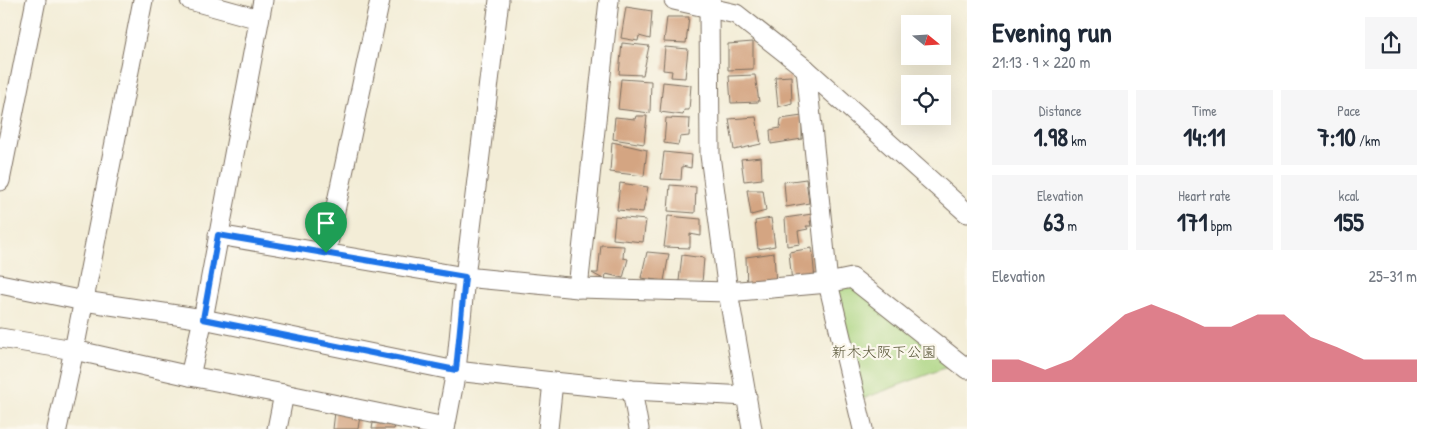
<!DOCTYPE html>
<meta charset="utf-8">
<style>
:root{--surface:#fff;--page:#f6f6f7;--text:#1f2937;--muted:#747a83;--accent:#d1495b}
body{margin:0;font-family:"Patrick Hand","Klee One",sans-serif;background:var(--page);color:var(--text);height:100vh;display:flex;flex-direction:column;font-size:19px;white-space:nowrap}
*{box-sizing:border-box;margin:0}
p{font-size:16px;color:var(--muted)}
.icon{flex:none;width:28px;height:28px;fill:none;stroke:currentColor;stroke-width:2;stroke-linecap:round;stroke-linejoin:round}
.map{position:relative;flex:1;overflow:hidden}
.drawer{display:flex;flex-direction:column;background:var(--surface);width:475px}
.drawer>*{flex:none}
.needle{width:32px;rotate:108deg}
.fabs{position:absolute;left:901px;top:15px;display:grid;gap:10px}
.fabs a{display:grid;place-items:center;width:50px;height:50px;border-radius:0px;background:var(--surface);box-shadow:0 5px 20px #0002;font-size:25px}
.pin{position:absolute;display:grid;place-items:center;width:42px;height:42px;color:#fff;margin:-51px -21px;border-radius:50% 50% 50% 0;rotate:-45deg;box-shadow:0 0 5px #0007}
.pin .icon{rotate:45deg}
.round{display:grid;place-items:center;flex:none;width:52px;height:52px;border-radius:0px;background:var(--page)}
.overview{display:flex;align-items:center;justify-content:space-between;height:85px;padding:0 25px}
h1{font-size:28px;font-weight:700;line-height:38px}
.stats{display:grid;grid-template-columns:repeat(3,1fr);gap:8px;height:85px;padding:5px 25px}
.stats div{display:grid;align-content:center;border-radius:0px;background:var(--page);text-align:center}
.stats b{font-size:25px;font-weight:700}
.stats small{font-size:14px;font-weight:400}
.stats p{font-size:14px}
.chart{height:140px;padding:10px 25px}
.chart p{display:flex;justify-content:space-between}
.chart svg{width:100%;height:90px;margin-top:5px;fill:var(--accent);opacity:.7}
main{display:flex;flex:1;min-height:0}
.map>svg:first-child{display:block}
.green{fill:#aad480;stroke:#727f4f}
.building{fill:#d4a582}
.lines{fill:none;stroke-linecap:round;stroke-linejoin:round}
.minor-casing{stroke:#7b6e5f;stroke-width:21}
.minor{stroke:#fff;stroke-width:19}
.route-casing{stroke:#fff;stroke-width:10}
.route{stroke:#1a73e8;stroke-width:6}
.labels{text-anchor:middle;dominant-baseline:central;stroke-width:4.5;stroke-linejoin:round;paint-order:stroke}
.park-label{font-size:15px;fill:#575436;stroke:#fbf7ec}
</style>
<main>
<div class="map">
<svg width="967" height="429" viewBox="0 0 967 429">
<rect width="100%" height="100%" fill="#fbf7ec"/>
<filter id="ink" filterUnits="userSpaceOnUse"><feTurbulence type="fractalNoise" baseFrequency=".02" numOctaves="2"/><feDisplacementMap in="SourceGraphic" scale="10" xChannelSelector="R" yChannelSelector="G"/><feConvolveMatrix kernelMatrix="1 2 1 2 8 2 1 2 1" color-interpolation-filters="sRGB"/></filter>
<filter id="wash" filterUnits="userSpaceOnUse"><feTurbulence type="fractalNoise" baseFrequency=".0096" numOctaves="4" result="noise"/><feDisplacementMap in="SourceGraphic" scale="20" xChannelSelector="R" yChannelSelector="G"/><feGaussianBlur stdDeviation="1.12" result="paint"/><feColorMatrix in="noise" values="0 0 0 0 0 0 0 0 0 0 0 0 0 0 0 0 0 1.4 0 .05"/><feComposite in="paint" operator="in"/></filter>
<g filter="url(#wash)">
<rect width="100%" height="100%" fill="#f3edd7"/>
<path class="green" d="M 852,278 L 958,363 L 857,401 L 828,283 Z"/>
<g id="blocks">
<g class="building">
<path d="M 626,7 L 652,11 L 650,39 L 639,36 L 638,41 L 621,38 Z"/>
<path d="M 667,17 L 689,17 L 686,43 L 664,42 Z"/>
<path d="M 753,42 L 753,69 L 728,70 L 728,44 Z"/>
<path d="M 622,43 L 649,46 L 643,75 L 619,74 Z"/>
<path d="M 665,47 L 688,49 L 685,78 L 671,77 L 672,71 L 663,70 Z"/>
<path d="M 755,75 L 759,102 L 731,103 L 729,76 Z"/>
<path d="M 791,76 L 792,103 L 778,107 L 775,77 Z"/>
<path d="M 621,79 L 651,81 L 650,113 L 618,109 Z"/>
<path d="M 663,82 L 691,85 L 689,110 L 684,110 L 683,115 L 660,112 Z"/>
<path d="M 636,116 L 647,116 L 644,144 L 613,139 L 615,117 L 635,119 Z"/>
<path d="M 802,116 L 802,139 L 771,144 L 770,130 L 780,128 L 781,119 Z"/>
<path d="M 756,117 L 761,144 L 734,150 L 729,119 Z"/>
<path d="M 666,118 L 690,119 L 689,136 L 680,137 L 678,145 L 664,143 Z"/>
<path d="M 612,142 L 647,150 L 644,176 L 610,172 Z"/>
<path d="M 664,152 L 692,155 L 691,168 L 682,166 L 681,180 L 661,179 Z"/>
<path d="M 761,157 L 762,179 L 744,181 L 741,159 Z"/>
<path d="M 806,179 L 809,203 L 786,207 L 784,182 Z"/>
<path d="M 620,183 L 648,187 L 643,212 L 617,210 Z"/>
<path d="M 670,185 L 696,187 L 695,213 L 668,211 Z"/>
<path d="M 747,190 L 763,190 L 766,211 L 751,215 Z"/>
<path d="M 812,214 L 813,221 L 810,221 L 811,226 L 806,226 L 808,229 L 798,231 L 800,244 L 787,246 L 785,218 Z"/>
<path d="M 668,216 L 701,219 L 701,236 L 690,234 L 690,248 L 664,247 Z"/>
<path d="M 615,217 L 646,220 L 643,242 L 613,239 Z"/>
<path d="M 771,218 L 775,246 L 758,249 L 755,221 Z"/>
<path d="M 601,245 L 624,246 L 623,258 L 628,259 L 623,278 L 606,274 L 605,280 L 592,273 L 598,273 Z"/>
<path d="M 812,248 L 815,280 L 792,283 L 789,252 Z"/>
<path d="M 647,252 L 669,254 L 664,281 L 641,278 Z"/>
<path d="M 774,253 L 776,285 L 747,289 L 746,257 Z"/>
<path d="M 682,255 L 704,258 L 702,283 L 679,281 Z"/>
<path d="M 335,412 L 360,416 L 358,429 L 333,429 Z"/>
<path d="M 373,423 L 395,426 L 394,429 L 372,429 Z"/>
</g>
</g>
</g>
<g filter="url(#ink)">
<use href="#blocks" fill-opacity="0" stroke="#7b6e5f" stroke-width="1"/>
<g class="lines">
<defs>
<g id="minor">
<path d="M 190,0 L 259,19"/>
<path d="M 674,0 L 736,14 L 806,69 L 967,213"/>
<path d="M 711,0 L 709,7 L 710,155 L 728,292 L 752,429"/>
<path d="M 806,69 L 828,283 L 863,429"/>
<path d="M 0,181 L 36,0"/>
<path d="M 218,235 L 465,277 L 578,288 L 728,292 L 828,283 L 852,278 L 967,369"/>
<path d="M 326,253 L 380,0"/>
<path d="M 0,284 L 84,301 L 203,319 L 456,371 L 553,382 L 632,390 L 747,396"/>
<path d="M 578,288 L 609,0"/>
<path d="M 0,338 L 74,350 L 190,376 L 284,394 L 445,427"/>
<path d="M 190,376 L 203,319 L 263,0"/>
<path d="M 632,390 L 639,429"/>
<path d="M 57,429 L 74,350 L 143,0"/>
<path d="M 277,429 L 284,394"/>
<path d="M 445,429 L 456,371 L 465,277 L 499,0"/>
<path d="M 548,429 L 553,382"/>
</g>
</defs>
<use href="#minor" class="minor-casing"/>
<use href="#minor" class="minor"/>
</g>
</g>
<g class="lines" filter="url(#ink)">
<defs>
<path id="route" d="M 218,235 L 465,277 L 456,370 L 203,319 Z"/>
</defs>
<use href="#route" class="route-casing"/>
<use href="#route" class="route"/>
</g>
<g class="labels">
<g class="park-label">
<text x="884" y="351">新木大阪下公園</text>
</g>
</g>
</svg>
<div class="fabs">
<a><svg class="needle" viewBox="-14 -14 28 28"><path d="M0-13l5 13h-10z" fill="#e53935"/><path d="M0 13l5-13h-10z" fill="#747a83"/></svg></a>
<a><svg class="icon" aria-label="locate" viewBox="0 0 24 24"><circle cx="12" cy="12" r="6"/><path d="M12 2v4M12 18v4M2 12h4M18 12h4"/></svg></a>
</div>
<div class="pin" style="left:326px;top:253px;background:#1e9e55"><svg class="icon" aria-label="arrive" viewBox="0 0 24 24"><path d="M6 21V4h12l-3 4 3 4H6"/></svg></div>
</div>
<section class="drawer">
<div class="overview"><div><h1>Evening run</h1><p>21:13 · 9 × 220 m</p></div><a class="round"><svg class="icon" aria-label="share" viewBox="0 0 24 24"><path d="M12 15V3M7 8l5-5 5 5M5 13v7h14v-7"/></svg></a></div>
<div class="stats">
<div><p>Distance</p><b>1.98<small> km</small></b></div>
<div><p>Time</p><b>14:11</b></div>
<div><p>Pace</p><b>7:10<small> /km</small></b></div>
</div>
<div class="stats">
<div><p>Elevation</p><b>63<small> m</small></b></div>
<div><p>Heart rate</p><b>171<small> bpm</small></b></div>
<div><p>kcal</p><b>155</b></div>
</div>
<div class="chart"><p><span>Elevation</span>25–31 m</p>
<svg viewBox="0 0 160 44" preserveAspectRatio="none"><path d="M0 44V33L10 33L20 38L30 33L40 22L50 11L60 6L70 11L80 17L90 17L100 11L110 11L120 22L130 27L140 33L150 33L160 33V44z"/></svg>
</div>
</section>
</main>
